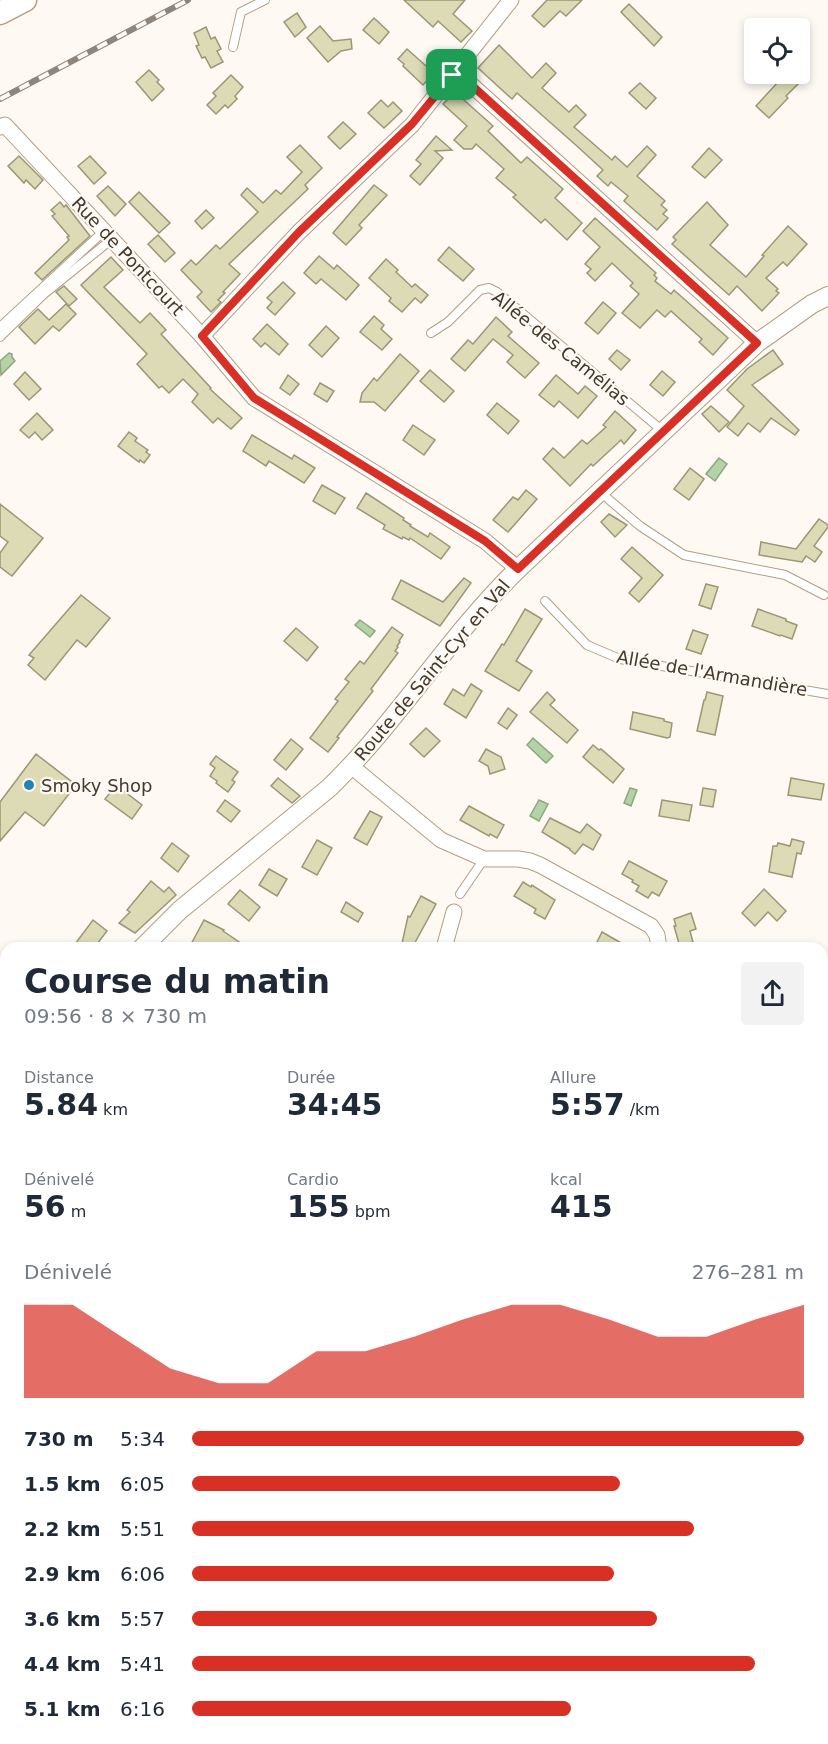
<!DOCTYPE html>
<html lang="fr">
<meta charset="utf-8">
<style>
:root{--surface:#fff;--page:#f2f2f3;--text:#1f2937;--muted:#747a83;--accent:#d93025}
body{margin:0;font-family:"DejaVu Sans",sans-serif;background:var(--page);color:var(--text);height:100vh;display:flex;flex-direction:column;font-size:22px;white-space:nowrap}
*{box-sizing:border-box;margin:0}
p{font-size:20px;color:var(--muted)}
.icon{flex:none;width:33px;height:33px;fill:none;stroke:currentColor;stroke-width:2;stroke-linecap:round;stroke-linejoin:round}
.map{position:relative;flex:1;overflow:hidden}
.details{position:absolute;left:0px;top:942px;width:828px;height:802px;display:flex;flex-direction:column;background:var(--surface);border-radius:18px 18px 0 0;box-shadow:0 3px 9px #0003}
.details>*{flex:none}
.controls{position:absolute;left:744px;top:18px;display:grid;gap:12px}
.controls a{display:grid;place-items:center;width:66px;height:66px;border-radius:6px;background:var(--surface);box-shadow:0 3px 9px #0003;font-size:30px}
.pin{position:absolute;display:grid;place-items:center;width:51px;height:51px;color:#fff;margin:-26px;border-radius:12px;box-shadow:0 3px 9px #0006}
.round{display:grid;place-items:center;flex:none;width:63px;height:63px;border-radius:6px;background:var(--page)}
.headline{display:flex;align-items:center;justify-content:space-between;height:102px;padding:0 24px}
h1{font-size:33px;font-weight:600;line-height:45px}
.metrics{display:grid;grid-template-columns:repeat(3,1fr);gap:9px;height:102px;padding:6px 24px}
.metrics div{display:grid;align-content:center}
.metrics b{font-size:30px;font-weight:600}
.metrics small{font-size:16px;font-weight:400}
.metrics p{font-size:16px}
.chart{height:168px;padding:12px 24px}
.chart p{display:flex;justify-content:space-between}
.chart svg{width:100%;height:108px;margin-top:6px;fill:var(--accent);opacity:.7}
ul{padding:0 24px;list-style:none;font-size:20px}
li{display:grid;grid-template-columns:96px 72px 1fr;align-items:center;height:45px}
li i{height:15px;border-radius:8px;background:var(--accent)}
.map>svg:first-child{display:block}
.water{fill:#b1d3a5;stroke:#90a581;stroke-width:1.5}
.building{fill:#dcdbb6;stroke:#999774;stroke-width:1.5}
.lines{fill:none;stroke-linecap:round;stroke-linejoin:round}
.service-casing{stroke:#b59e81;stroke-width:10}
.minor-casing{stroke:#b59e81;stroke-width:17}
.tertiary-casing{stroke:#b59e81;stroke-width:20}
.secondary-casing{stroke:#b59e81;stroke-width:23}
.primary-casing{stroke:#b59e81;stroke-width:25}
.service{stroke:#fff;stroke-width:8}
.minor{stroke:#fff;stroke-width:15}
.tertiary{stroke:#fff;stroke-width:18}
.secondary{stroke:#fff;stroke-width:21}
.primary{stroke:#fff;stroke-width:22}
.rail-casing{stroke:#8e867c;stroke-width:6}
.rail{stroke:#fef9f3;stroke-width:4;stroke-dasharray:11;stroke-linecap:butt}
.route-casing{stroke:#fff;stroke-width:12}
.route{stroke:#d93025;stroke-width:8}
.poi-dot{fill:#2384af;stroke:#fef9f3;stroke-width:2}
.labels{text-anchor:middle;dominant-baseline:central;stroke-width:4.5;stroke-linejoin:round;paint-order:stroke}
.street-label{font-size:18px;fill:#43392d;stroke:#fef9f3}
.poi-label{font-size:18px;fill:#43392d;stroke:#fef9f3;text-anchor:start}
</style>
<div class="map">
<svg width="828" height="1744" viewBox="0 0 828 1744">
<rect width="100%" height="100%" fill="#fef9f3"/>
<g class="water">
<path d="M 9,353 L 12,354 L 12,357 L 15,361 L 1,375 L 0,361 Z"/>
<path d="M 719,458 L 727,464 L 715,481 L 706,474 Z"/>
<path d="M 360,620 L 375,631 L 370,637 L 355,625 Z"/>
<path d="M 533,738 L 553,756 L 546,763 L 527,745 Z"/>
<path d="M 630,788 L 637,790 L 631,806 L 624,803 Z"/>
<path d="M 539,800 L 548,804 L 539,821 L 530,816 Z"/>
</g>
<g class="building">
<path d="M 404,0 L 465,0 L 453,14 L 472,31 L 461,42 L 438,21 L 433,27 Z"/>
<path d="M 547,0 L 582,0 L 566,16 L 560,11 L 544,27 L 532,16 Z"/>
<path d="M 629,4 L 662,37 L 654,46 L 621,12 Z"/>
<path d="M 297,13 L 306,27 L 295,37 L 284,22 Z"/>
<path d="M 374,18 L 389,32 L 379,44 L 363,30 Z"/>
<path d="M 320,26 L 333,41 L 351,39 L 352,49 L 341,51 L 328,62 L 307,38 Z"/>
<path d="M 206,27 L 211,39 L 215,37 L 221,49 L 217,51 L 223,62 L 211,68 L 205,57 L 202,58 L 196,46 L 199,45 L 194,33 Z"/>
<path d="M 499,45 L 532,78 L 546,63 L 556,73 L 542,88 L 569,112 L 576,105 L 586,115 L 574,127 L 612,160 L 615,156 L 627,167 L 647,146 L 656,155 L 637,176 L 665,201 L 661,205 L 667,210 L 663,214 L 668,218 L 657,230 L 624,201 L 628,196 L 611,182 L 608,186 L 597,176 L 603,170 L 578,147 L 517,93 L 512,99 L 478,68 Z"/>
<path d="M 407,49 L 434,73 L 423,85 L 403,66 L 404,64 L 398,59 Z"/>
<path d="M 149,70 L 159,80 L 157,82 L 164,89 L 152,101 L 136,82 Z"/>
<path d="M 773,74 L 789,74 L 799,83 L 786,96 L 788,98 L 769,118 L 756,106 L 779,81 Z"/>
<path d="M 231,75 L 243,87 L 235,96 L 237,99 L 228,108 L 225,105 L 216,114 L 207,105 L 216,96 L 213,93 Z"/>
<path d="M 640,83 L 656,98 L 646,109 L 629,93 Z"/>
<path d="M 455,92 L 493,126 L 488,131 L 521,163 L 527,157 L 563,189 L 555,198 L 582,223 L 567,240 L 545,219 L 541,223 L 513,197 L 516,195 L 496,178 L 504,169 L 476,144 L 472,149 L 464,149 L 454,140 L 467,126 L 443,104 Z"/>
<path d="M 381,100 L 388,107 L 393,102 L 402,111 L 384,128 L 368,113 Z"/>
<path d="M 343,122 L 356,134 L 340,149 L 328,137 Z"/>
<path d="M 436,136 L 452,150 L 435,151 L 443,158 L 420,185 L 410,176 L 421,164 L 416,160 Z"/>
<path d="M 300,145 L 322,168 L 305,185 L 308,189 L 229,264 L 240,274 L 223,292 L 225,293 L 218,300 L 221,302 L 211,312 L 197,297 L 202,292 L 181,270 L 191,260 L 196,265 L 216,245 L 220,249 L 258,212 L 241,195 L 247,188 L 263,203 L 276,190 L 281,194 L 302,172 L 287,157 Z"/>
<path d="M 709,148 L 722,160 L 705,178 L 692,167 Z"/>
<path d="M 19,156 L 43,180 L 35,189 L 26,180 L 24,183 L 8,166 Z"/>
<path d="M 90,156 L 106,173 L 94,184 L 78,166 Z"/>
<path d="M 374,185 L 387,195 L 359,225 L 362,228 L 346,245 L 333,233 Z"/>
<path d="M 108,186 L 126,204 L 115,216 L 97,196 Z"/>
<path d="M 139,192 L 170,223 L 159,233 L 129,202 Z"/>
<path d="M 60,202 L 64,207 L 66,205 L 90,236 L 42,280 L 35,273 L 69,240 L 67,237 L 69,236 L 52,216 L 55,214 L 51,210 Z"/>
<path d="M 707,202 L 728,225 L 710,245 L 746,277 L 764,256 L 762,255 L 788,226 L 807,244 L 787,266 L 783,262 L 766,278 L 778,289 L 776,291 L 779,293 L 762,311 L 737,286 L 729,295 L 672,244 L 676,240 L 673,237 Z"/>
<path d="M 206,210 L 214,218 L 202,229 L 195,221 Z"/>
<path d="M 595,218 L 656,273 L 654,275 L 657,278 L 655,281 L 671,294 L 674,290 L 728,338 L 713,355 L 699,342 L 702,339 L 671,311 L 665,317 L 657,310 L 640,328 L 622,313 L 639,294 L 630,286 L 633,283 L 612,263 L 595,281 L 587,273 L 591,269 L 585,264 L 600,247 L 583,231 Z"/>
<path d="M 158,235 L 175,253 L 165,262 L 148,244 Z"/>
<path d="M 449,247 L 474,269 L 463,281 L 438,260 Z"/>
<path d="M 319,256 L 334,269 L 337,265 L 359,285 L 346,300 L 321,279 L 316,284 L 304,273 Z"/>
<path d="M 111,257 L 123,270 L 104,287 L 140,323 L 150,313 L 166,330 L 161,334 L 211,388 L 210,389 L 242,418 L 231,429 L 218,418 L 213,423 L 192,402 L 198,394 L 183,379 L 169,393 L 162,386 L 159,388 L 137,364 L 147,354 L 81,285 Z"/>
<path d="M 386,259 L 398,270 L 396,272 L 412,287 L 415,284 L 428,295 L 421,303 L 415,298 L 402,312 L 389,301 L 391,298 L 369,278 Z"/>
<path d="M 283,282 L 295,293 L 275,315 L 267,308 L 272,302 L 267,298 Z"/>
<path d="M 64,286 L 77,299 L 69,306 L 56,292 Z"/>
<path d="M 603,302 L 616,313 L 598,334 L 585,323 Z"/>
<path d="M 66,304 L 76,314 L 59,331 L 53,326 L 35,344 L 19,327 L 38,309 L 49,320 Z"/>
<path d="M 374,316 L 384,325 L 381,329 L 392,339 L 382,350 L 360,332 Z"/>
<path d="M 496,317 L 512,332 L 508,336 L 539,363 L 525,378 L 507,362 L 513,355 L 493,339 L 465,371 L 451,359 L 468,340 L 473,344 Z"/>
<path d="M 267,324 L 288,344 L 279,355 L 265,343 L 261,347 L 253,339 Z"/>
<path d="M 326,326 L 339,338 L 322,357 L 309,345 Z"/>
<path d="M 617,350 L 630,360 L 621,370 L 609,359 Z"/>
<path d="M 773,350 L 783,364 L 752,385 L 799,430 L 795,435 L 771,418 L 760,432 L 748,423 L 738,436 L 727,427 L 744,406 L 727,390 L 747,369 Z"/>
<path d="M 400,354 L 419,371 L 385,411 L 374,402 L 360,402 L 362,393 L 374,378 L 377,381 Z"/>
<path d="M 430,370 L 454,391 L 444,402 L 420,381 Z"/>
<path d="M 662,371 L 675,382 L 663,396 L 650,385 Z"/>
<path d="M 25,372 L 41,389 L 29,400 L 14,384 Z"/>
<path d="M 288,375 L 299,384 L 290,395 L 280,388 Z"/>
<path d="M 556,375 L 578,394 L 585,386 L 597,396 L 578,418 L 559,401 L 554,407 L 539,395 Z"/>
<path d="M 320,383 L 334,391 L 327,402 L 314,394 Z"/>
<path d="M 497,403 L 519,421 L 508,434 L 487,415 Z"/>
<path d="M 711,406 L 729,422 L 719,432 L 702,414 Z"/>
<path d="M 615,411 L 636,430 L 624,444 L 621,440 L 593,466 L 591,464 L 570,486 L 543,459 L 553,448 L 564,458 L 582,440 L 587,444 L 606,427 L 603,425 Z"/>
<path d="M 37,413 L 53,430 L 42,440 L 35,432 L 29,438 L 20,430 Z"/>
<path d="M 413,425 L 435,440 L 424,455 L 403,440 Z"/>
<path d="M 129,432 L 137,438 L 135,441 L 148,450 L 146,452 L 150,455 L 144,463 L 140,460 L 139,462 L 118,446 Z"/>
<path d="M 252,435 L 292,459 L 294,455 L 315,468 L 304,483 L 269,461 L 266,466 L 243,451 Z"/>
<path d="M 690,468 L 704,479 L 689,500 L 674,489 Z"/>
<path d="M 322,485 L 345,498 L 335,514 L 313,501 Z"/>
<path d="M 526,490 L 537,499 L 508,532 L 493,520 L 513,497 L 518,500 Z"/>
<path d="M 366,493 L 404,518 L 403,520 L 411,525 L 410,526 L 428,537 L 430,533 L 450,547 L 441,559 L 410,538 L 409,540 L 403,537 L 402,539 L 383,529 L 385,525 L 357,508 Z"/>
<path d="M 0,504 L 43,538 L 12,576 L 0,567 L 0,553 L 8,542 L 0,536 Z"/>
<path d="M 609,514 L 627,525 L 615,537 L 601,522 Z"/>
<path d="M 819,519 L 828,525 L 828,527 L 814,546 L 822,552 L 815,562 L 806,556 L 802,562 L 759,555 L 761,542 L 796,549 Z"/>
<path d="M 632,547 L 663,575 L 639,602 L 629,593 L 642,578 L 621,559 Z"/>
<path d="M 464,578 L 471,583 L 440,626 L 392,599 L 401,580 L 443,602 Z"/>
<path d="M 706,584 L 718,587 L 711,609 L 699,605 Z"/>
<path d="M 81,595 L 110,618 L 86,647 L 77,640 L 45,680 L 28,665 L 34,658 L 29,655 Z"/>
<path d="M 525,609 L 542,619 L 516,661 L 532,671 L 519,691 L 485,671 L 502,644 L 504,645 Z"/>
<path d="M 758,609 L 786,619 L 786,621 L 797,625 L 792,639 L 781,635 L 780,636 L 752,626 Z"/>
<path d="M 392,627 L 403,635 L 399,641 L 400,642 L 397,646 L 398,647 L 395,651 L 398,653 L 371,689 L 373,691 L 337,737 L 339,738 L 328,752 L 310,738 L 338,701 L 335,699 L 349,682 L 345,679 L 360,661 L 364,664 Z"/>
<path d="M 296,628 L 318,647 L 307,661 L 284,641 Z"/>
<path d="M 693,630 L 708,635 L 701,654 L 686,649 Z"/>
<path d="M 471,684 L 482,691 L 466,718 L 444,704 L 453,689 L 464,696 Z"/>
<path d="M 547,692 L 555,700 L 550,705 L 578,730 L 567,743 L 530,712 Z"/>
<path d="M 707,692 L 723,696 L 715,735 L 697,731 L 704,700 L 705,700 Z"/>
<path d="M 508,708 L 517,715 L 507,729 L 498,723 Z"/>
<path d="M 633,712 L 664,719 L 664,721 L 672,723 L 670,737 L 667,738 L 630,729 Z"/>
<path d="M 426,728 L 440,741 L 424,757 L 410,744 Z"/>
<path d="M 291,739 L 303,749 L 286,770 L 274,760 Z"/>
<path d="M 593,745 L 599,750 L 601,749 L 624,769 L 613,783 L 583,757 Z"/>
<path d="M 486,749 L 501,757 L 505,769 L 490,774 L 488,766 L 479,761 Z"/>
<path d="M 36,754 L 76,785 L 44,826 L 25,812 L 0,841 L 0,802 Z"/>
<path d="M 216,756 L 238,772 L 232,780 L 235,782 L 228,792 L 216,783 L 217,781 L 210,776 L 215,768 L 210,764 Z"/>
<path d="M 278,778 L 300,796 L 292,803 L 271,786 Z"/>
<path d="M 791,778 L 824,784 L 821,800 L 788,795 Z"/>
<path d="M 116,785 L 142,805 L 132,819 L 105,799 Z"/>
<path d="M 703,788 L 716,790 L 713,807 L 700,805 Z"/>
<path d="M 225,800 L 240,811 L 231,822 L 217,811 Z"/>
<path d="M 662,800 L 692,805 L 689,821 L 659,816 Z"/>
<path d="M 469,806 L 504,825 L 497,838 L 490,834 L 489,836 L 460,820 Z"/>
<path d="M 370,811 L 382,817 L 367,845 L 354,838 Z"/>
<path d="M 550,818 L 580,833 L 587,824 L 601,835 L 593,850 L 583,844 L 575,854 L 570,850 L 570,849 L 542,832 Z"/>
<path d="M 792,839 L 804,842 L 801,854 L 797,853 L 792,877 L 769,872 L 773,846 L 777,846 L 778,843 L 790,846 Z"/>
<path d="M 317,840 L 332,848 L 317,875 L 302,867 Z"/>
<path d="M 172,843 L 189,856 L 178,872 L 161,858 Z"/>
<path d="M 629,861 L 667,881 L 659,896 L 652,892 L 648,898 L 636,891 L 639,886 L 632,882 L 633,880 L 622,874 Z"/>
<path d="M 269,869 L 287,879 L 277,896 L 259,885 Z"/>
<path d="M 151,881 L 164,892 L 169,887 L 176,895 L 135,933 L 119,923 L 130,912 L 127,910 Z"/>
<path d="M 523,882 L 531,887 L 532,885 L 555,900 L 545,919 L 534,913 L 536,909 L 514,896 Z"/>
<path d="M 764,889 L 786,911 L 777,921 L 768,912 L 755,926 L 742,913 Z"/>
<path d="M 240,890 L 260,907 L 249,921 L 228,904 Z"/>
<path d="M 421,896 L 436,904 L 412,948 L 401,948 L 408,916 L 410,917 Z"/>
<path d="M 346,902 L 363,913 L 358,922 L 341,912 Z"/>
<path d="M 691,913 L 696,929 L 690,931 L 693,942 L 680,947 L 674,926 L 676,926 L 674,919 Z"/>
<path d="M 93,920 L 107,931 L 94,948 L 72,948 Z"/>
<path d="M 204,920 L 224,930 L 223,931 L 248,948 L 189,948 Z"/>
<path d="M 602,932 L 630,948 L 594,948 Z"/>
</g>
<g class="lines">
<defs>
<g id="service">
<path d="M 233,47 L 241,12 L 265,0"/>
<path d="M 0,327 L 104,231"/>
<path d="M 431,333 L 448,322 L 480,290 L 489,288 L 497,292 L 664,432"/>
<path d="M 0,337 L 44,294 L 112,239"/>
<path d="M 600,492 L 640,526 L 684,555 L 785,575 L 824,595"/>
<path d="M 545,601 L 587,645 L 620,659 L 828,694"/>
<path d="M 460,894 L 484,859"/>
<path d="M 0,1595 L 3,1592"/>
<path d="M 236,1738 L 241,1744"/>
<path d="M 432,1738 L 435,1744"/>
<path d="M 602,1738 L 606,1744"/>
<path d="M 660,1738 L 669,1744"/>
<path d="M 691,1738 L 699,1744"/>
<path d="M 132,1744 L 138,1738"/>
<path d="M 160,1744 L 166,1738"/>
</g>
<g id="minor">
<path d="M 456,71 L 757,343"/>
<path d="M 0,127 L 5,125 L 202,336 L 254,398 L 485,541 L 518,569"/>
<path d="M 202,336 L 299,232 L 412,125 L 511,0"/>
<path d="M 351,766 L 441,840 L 484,859 L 518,859 L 530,861 L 540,865 L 651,926 L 657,935 L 659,948"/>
<path d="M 444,948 L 454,912"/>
<path d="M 0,971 L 6,977"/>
<path d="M 822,1357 L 828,1362"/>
<path d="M 822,1681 L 828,1682"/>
</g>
<g id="tertiary">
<path d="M 142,948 L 180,910 L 329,788 C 398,721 449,636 518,569 L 757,343 L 812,304 L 828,296"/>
<path d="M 0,1058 L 6,1054"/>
<path d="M 816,1738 L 820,1744"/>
</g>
<g id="secondary">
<path d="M 822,1529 L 828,1521"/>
<path d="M 678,1744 L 681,1738"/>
</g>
<path id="primary" d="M 0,13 L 25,0"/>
</defs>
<use href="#service" class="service-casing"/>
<use href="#minor" class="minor-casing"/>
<use href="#tertiary" class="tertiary-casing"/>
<use href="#secondary" class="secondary-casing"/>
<use href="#primary" class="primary-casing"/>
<use href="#service" class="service"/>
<use href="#minor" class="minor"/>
<use href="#tertiary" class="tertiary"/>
<use href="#secondary" class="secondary"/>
<use href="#primary" class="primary"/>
<defs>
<path id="rail" d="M 0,99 L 188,0"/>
</defs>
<use href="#rail" class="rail-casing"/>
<use href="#rail" class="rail"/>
</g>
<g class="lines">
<defs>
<path id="route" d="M 456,71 L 757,343 L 518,569 L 485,541 L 254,398 L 202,336 L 299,232 L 412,124 Z"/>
</defs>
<use href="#route" class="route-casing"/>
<use href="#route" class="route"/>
</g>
<circle class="poi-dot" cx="29" cy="785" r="6"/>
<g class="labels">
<g class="street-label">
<text transform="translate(128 256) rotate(47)">Rue de Pontcourt</text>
<text transform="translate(561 348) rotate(39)">Allée des Camélias</text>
<text transform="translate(432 670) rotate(-50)">Route de Saint-Cyr en Val</text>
<text transform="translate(712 673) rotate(10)">Allée de l'Armandière</text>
</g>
<g class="poi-label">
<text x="41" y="785">Smoky Shop</text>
</g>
</g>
</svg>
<div class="controls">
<a><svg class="icon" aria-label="locate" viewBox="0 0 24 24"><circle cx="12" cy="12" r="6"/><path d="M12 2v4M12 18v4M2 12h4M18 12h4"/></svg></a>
</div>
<div class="pin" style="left:452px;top:75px;background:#1e9e55"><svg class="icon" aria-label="arrive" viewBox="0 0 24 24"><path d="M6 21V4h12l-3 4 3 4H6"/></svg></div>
<section class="details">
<div class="headline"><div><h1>Course du matin</h1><p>09:56 · 8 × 730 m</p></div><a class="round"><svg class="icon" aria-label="share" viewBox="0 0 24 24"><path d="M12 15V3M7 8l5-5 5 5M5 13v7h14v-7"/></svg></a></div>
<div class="metrics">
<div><p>Distance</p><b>5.84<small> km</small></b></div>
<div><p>Durée</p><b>34:45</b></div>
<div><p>Allure</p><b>5:57<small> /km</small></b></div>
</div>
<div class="metrics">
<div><p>Dénivelé</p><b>56<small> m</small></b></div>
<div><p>Cardio</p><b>155<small> bpm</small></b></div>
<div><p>kcal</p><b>415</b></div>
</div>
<div class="chart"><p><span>Dénivelé</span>276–281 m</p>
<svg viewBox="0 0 160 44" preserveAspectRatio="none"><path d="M0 44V6L10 6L20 19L30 32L40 38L50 38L60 25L70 25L80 19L90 12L100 6L110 6L120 12L130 19L140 19L150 12L160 6V44z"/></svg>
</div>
<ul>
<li><b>730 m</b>5:34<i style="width:100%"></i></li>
<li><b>1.5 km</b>6:05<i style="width:70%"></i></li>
<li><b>2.2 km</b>5:51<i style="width:82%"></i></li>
<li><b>2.9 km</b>6:06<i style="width:69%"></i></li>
<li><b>3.6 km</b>5:57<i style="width:76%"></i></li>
<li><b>4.4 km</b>5:41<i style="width:92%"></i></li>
<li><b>5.1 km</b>6:16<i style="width:62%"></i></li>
</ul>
</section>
</div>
